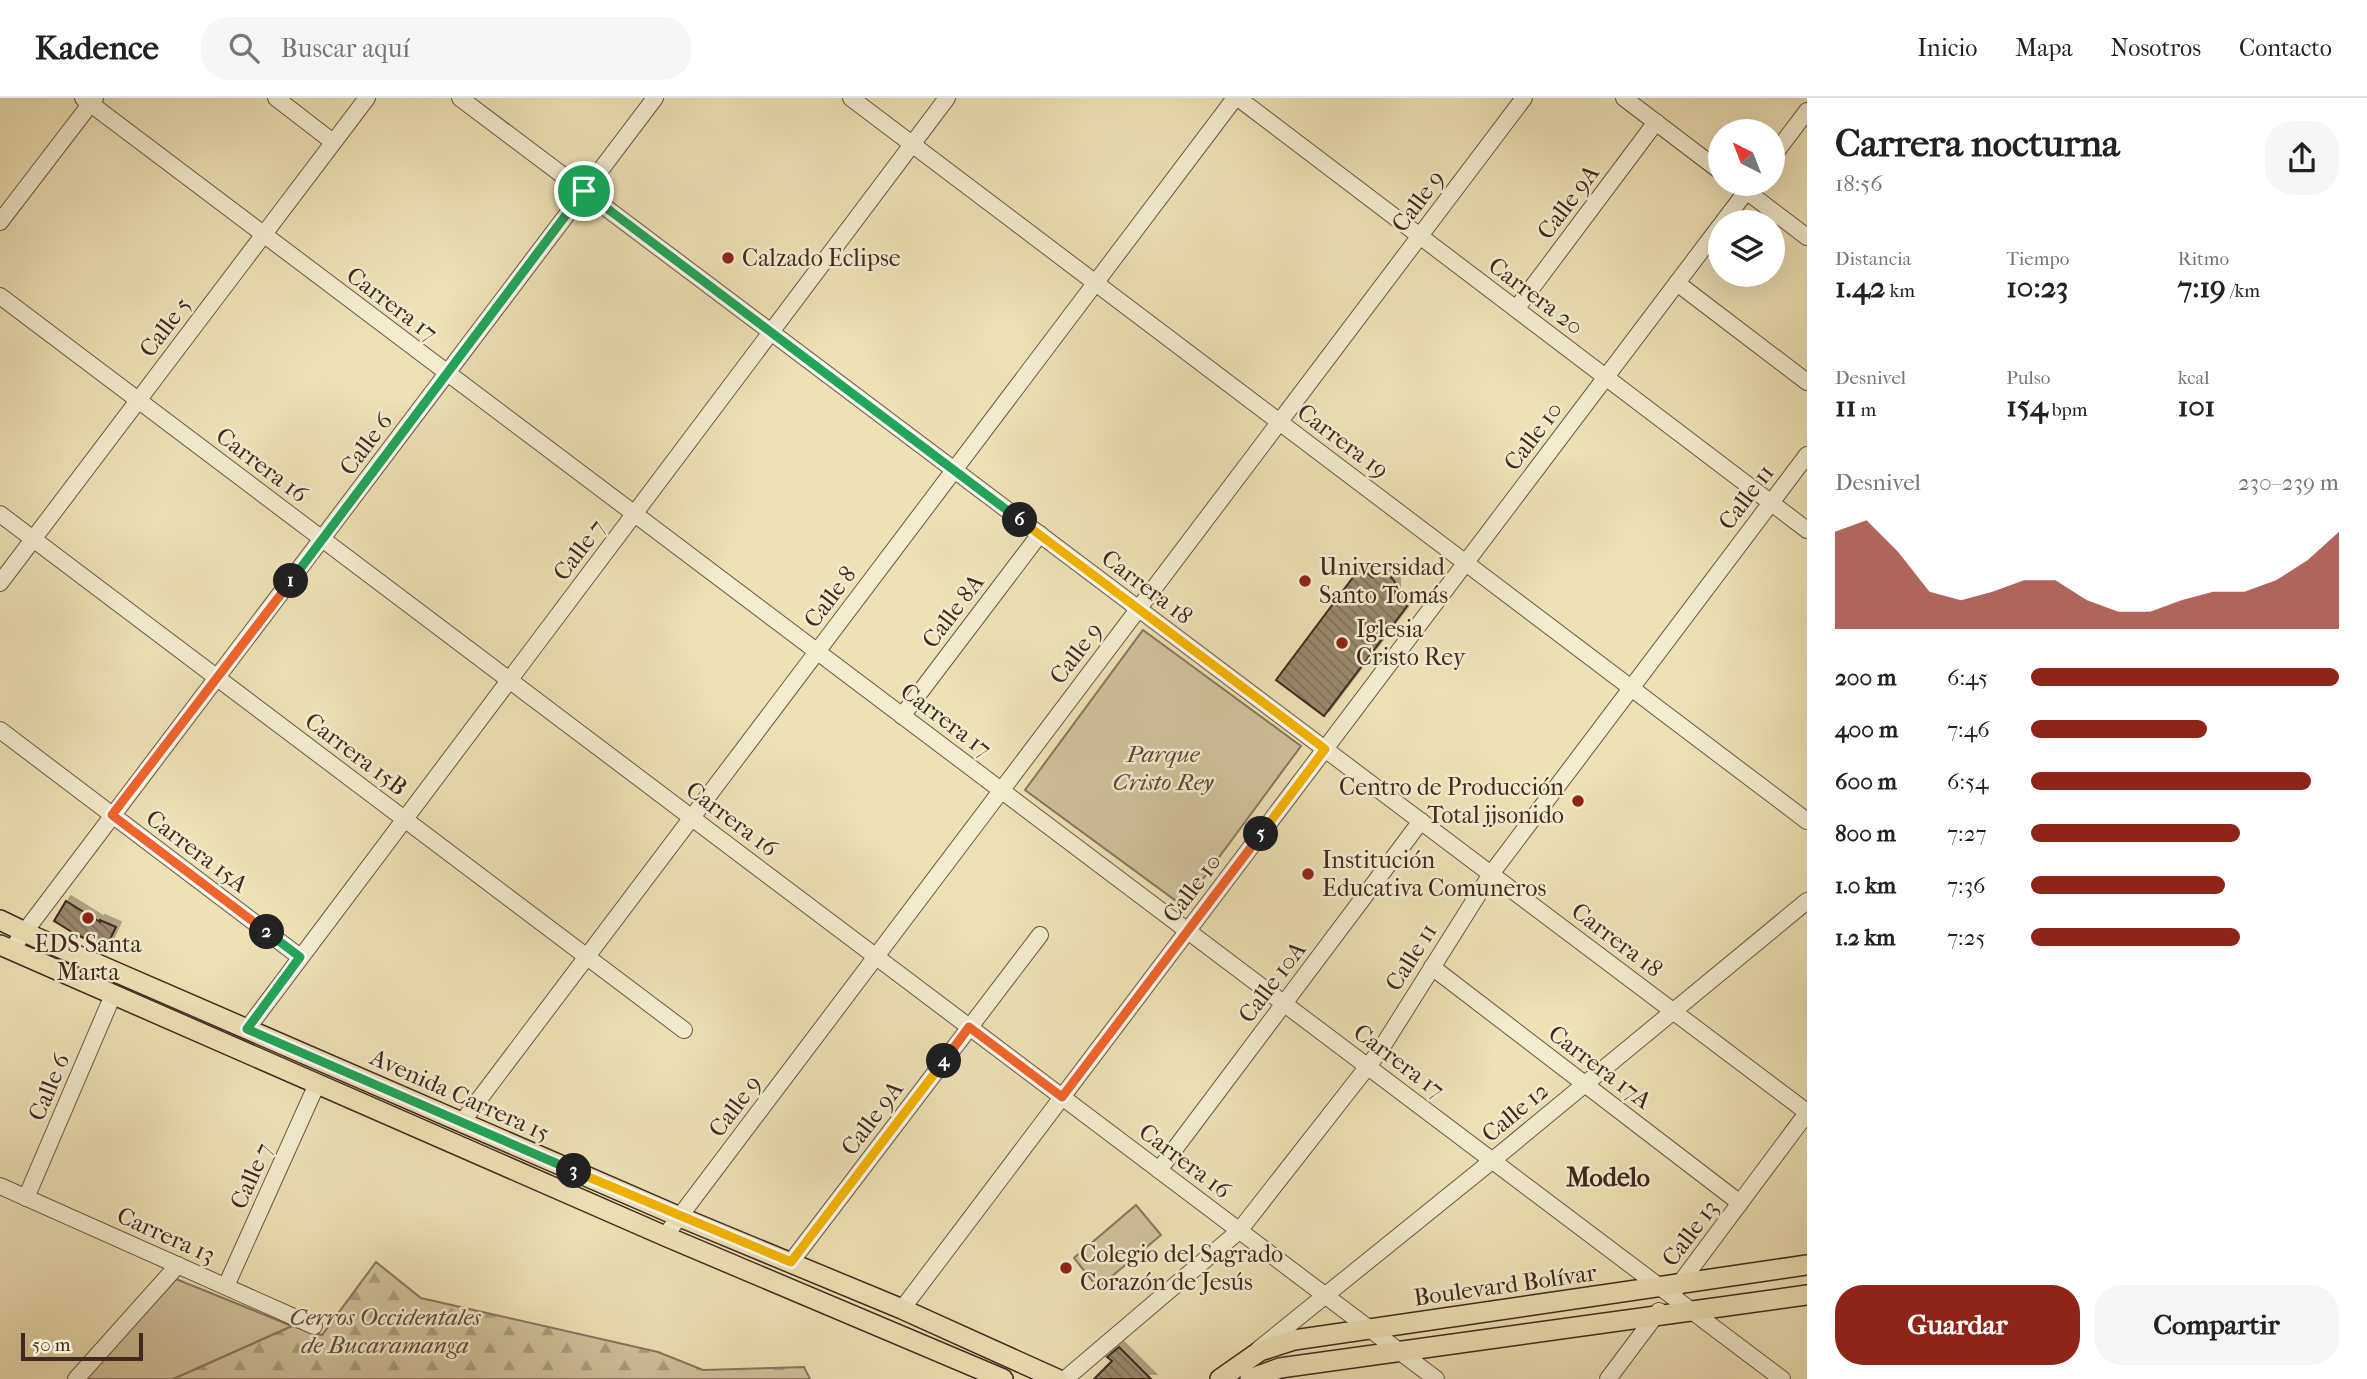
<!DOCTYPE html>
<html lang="es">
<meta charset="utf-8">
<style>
:root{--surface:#fff;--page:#f6f6f6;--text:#222;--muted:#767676;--line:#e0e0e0;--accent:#8f2418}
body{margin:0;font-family:"IM FELL French Canon",serif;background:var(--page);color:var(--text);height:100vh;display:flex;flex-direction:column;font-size:26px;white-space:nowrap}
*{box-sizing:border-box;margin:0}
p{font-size:23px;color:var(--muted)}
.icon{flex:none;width:38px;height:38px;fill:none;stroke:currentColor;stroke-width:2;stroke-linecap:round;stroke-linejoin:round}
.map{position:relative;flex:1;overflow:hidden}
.details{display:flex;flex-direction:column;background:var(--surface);width:560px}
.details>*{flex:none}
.needle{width:46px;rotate:318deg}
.controls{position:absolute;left:1708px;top:21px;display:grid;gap:14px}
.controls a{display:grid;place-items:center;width:77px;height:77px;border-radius:50%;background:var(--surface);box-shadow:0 7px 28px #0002;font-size:35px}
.scale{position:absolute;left:21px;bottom:18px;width:122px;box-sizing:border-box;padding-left:7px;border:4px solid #41291f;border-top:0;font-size:19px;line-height:24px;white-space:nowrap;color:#41291f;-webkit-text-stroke:5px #f3eccf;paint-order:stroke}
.pin{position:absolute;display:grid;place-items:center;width:60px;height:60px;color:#fff;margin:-30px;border:4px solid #fff;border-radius:50%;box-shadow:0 2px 7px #0007}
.km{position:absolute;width:35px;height:35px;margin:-18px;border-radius:50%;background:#222;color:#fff;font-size:19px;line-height:35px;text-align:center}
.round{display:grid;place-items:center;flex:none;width:74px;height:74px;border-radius:28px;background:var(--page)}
.headline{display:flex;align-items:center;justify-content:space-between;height:119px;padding:0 28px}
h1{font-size:38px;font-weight:700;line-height:52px}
.figures{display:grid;grid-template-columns:repeat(3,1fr);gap:10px;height:119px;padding:7px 28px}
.figures div{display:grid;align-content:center}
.figures b{font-size:30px;font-weight:700}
.figures small{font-size:19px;font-weight:400}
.figures p{font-size:19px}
.chart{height:196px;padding:14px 28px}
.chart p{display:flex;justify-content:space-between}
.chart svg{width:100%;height:126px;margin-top:7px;fill:var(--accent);opacity:.7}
.action{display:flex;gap:14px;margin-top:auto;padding:14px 28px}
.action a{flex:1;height:80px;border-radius:28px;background:var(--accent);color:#fff;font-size:28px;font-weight:700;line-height:80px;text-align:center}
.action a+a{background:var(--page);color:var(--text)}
ul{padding:0 28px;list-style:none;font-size:23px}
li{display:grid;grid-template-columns:112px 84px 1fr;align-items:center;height:52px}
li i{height:18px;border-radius:9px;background:var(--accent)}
header{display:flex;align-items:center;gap:42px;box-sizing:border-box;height:98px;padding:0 35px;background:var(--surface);border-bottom:2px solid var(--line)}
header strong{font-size:33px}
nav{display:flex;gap:38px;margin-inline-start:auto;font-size:24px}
.search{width:490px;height:63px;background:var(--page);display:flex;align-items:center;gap:18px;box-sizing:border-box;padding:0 24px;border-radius:28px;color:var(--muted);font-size:26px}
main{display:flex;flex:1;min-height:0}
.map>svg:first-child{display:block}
.forest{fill:url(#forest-firs);stroke:#88765e;stroke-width:2}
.park{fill:#d0c29c;stroke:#88765e;stroke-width:2}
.building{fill:url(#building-back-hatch);stroke:#41291f;stroke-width:2;filter:url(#shadow)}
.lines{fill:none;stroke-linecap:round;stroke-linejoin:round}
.minor-casing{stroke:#6c5744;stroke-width:18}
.major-casing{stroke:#41291f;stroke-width:22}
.minor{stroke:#f3eccf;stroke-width:16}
.major{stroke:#ede1b5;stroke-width:19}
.split-1-casing{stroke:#fff;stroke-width:14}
.split-2-casing{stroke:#fff;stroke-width:14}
.split-3-casing{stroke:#fff;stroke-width:14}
.split-4-casing{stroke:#fff;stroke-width:14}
.split-5-casing{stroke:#fff;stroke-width:14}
.split-6-casing{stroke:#fff;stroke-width:14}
.split-7-casing{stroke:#fff;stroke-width:14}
.split-1{stroke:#22a559;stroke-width:9}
.split-2{stroke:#f0652b;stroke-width:9}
.split-3{stroke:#22a559;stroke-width:9}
.split-4{stroke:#f5b400;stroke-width:9}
.split-5{stroke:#f0652b;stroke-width:9}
.split-6{stroke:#f5b400;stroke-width:9}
.split-7{stroke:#22a559;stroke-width:9}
.poi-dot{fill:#8f2418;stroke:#f3eccf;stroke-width:2.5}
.labels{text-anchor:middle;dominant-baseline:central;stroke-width:5;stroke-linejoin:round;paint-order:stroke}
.street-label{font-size:24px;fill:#41291f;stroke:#f3eccf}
.poi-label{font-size:24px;fill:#41291f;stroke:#f3eccf;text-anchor:start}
.park-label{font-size:24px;font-style:italic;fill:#5e4838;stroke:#f3eccf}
.neighbourhood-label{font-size:26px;font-weight:bold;fill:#41291f;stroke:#f3eccf}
</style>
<header>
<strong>Kadence</strong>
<div class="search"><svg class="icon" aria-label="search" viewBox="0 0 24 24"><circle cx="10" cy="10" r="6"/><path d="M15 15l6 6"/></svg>Buscar aquí</div>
<nav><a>Inicio</a><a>Mapa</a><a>Nosotros</a><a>Contacto</a></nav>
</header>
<main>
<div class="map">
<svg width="1807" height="1281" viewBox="0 0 1807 1281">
<defs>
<pattern id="forest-firs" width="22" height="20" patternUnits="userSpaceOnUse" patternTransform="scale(1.75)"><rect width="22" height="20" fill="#d0c29c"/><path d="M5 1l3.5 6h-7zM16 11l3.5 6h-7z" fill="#aa9e7f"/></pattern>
<pattern id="building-back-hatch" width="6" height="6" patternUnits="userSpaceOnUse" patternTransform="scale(1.75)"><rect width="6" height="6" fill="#9a896d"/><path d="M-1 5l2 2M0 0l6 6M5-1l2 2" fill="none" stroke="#7f7059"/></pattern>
<filter id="shadow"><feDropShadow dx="5" dy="-5" stdDeviation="0" flood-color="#0004"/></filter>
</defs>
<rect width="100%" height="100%" fill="#ede1b5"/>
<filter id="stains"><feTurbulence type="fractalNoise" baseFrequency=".00286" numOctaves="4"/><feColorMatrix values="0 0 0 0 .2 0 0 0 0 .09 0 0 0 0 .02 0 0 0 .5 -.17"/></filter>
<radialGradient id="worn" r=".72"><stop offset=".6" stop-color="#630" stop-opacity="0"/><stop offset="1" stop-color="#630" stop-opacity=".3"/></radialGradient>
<path class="forest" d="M 376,1164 L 421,1200 L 658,1254 L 703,1272 L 804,1269 L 810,1281 L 173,1281 L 292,1228 L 322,1237 Z"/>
<g class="park">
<path d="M 1143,532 L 1301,648 L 1183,808 L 1025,692 Z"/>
<path d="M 1136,1107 L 1161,1137 L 1098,1190 L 1074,1160 Z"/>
<path d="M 176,1181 L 292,1228 L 173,1281 L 84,1281 Z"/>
</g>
<g class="building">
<path d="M 1360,470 L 1372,479 L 1382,476 L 1390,478 L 1395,484 L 1395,497 L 1408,507 L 1324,618 L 1276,582 Z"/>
<path d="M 66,803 L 100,824 L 100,822 L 116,829 L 106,850 L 77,837 L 54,823 Z"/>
<path d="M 1119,1249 L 1151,1281 L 1094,1281 L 1112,1263 L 1107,1259 Z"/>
</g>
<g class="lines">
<defs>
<g id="minor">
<path d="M 83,0 L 1782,1281"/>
<path d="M 276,0 L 333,44"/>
<path d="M 460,0 L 1807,1014"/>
<path d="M 851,0 L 1807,723"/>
<path d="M 1238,0 L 1807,432"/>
<path d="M 1624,0 L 1720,73"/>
<path d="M 1773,58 L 1807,13"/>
<path d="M 1737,86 L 1807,139"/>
<path d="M 0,124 L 95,0"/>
<path d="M 1723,124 L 1752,86"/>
<path d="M 1677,185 L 1807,284"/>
<path d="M 0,198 L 1436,1281"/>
<path d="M 1516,211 L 1656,24"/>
<path d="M 0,416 L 684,932"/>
<path d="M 0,485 L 367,0"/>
<path d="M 902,618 L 1040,436"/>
<path d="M 0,632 L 300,859"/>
<path d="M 11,852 L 655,0"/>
<path d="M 1432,869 L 1740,1105"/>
<path d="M 247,931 L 947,0"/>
<path d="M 462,1024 L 1235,0"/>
<path d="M 1159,1072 L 1421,723"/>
<path d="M 0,1088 L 314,1228"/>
<path d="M 26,1100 L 113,897"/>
<path d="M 665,1138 L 1524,0"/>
<path d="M 791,1164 L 1040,837"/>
<path d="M 226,1188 L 317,986"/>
<path d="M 1675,1192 L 1807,1015"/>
<path d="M 902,1211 L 1720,128"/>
<path d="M 1259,1251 L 1493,1062 L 1807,803"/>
<path d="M 76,1281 L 178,1167"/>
<path d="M 1065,1281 L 1239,1133 L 1379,954 L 1491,776 L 1807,357"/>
<path d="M 1608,1281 L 1659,1213"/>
</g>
<g id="major">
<path d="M 0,822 L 35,839 L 680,1119 L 902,1211 L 1057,1281"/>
<path d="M 0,847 L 665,1138 L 1003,1281"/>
<path d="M 1220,1281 L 1260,1253 L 1294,1242 L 1807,1167"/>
<path d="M 1250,1281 L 1280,1270 L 1807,1197"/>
</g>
</defs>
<use href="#minor" class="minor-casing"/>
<use href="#major" class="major-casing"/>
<use href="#minor" class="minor"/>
<use href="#major" class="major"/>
</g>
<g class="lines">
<defs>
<path id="split-1" d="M 291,483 L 584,93"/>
<path id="split-2" d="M 267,834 L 112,717 L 291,483"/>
<path id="split-3" d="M 267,834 L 300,859 L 247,931 L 574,1073"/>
<path id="split-4" d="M 574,1073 L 791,1164 L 944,963"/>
<path id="split-5" d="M 944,963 L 969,929 L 1062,999 L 1261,736"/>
<path id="split-6" d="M 1020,422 L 1325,651 L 1261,736"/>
<path id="split-7" d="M 584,93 L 1020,422"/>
</defs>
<use href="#split-1" class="split-1-casing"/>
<use href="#split-2" class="split-2-casing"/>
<use href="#split-3" class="split-3-casing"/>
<use href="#split-4" class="split-4-casing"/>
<use href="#split-5" class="split-5-casing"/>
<use href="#split-6" class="split-6-casing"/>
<use href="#split-7" class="split-7-casing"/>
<use href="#split-1" class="split-1"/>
<use href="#split-2" class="split-2"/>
<use href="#split-3" class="split-3"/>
<use href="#split-4" class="split-4"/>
<use href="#split-5" class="split-5"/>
<use href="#split-6" class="split-6"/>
<use href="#split-7" class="split-7"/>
</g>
<g class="poi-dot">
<circle cx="728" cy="160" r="7"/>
<circle cx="1305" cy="483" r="7"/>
<circle cx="1342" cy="545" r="7"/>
<circle cx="1578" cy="703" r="7"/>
<circle cx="1308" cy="776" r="7"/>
<circle cx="88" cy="820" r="7"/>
<circle cx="1066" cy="1170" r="7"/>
</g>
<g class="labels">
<g class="street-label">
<text transform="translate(1418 103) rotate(-53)">Calle 9</text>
<text transform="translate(1568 104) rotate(-53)">Calle 9A</text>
<text transform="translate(1536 198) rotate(37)">Carrera 20</text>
<text transform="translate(392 206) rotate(37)">Carrera 17</text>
<text transform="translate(165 229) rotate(-53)">Calle 5</text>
<text transform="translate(1533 338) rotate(-53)">Calle 10</text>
<text transform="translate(1343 343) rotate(37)">Carrera 19</text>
<text transform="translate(366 346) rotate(-53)">Calle 6</text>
<text transform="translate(262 367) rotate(37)">Carrera 16</text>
<text transform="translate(1746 399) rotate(-53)">Calle 11</text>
<text transform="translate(579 452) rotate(-53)">Calle 7</text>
<text transform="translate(1147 489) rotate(37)">Carrera 18</text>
<text transform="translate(830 499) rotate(-53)">Calle 8</text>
<text transform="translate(953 513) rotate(-53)">Calle 8A</text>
<text transform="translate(1076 555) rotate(-53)">Calle 9</text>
<text transform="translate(946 622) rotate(37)">Carrera 17</text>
<text transform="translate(356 656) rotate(37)">Carrera 15B</text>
<text transform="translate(732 721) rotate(37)">Carrera 16</text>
<text transform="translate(197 753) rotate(37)">Carrera 15A</text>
<text transform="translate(1192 790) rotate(-53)">Calle 10</text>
<text transform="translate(1617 842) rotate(37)">Carrera 18</text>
<text transform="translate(1411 859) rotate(-58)">Calle 11</text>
<text transform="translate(1272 884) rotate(-53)">Calle 10A</text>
<text transform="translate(1399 963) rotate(37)">Carrera 17</text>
<text transform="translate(1600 969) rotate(37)">Carrera 17A</text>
<text transform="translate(49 989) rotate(-67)">Calle 6</text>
<text transform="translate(460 997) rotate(24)">Avenida Carrera 15</text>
<text transform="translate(735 1008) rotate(-53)">Calle 9</text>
<text transform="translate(1515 1014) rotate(-40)">Calle 12</text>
<text transform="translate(872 1020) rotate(-53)">Calle 9A</text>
<text transform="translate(1185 1063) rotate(37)">Carrera 16</text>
<text transform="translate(251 1078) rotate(-66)">Calle 7</text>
<text transform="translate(1690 1135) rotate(-53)">Calle 13</text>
<text transform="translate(166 1137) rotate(24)">Carrera 13</text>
<text transform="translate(1505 1187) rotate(-8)">Boulevard Bolívar</text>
</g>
<g class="poi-label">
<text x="742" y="160">Calzado Eclipse</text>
<text x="1319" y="469">Universidad<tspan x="1319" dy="28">Santo Tomás</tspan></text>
<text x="1356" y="531">Iglesia<tspan x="1356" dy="28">Cristo Rey</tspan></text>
<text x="1564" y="689" text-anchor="end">Centro de Producción<tspan x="1564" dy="28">Total jjsonido</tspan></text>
<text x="1322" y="762">Institución<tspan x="1322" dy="28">Educativa Comuneros</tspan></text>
<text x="88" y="846" text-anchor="middle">EDS Santa<tspan x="88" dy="28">Marta</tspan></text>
<text x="1080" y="1156">Colegio del Sagrado<tspan x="1080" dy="28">Corazón de Jesús</tspan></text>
</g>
<g class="park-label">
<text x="1163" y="656">Parque<tspan x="1163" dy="28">Cristo Rey</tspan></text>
<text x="385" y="1219">Cerros Occidentales<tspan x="385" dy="28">de Bucaramanga</tspan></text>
</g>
<g class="neighbourhood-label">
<text x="1608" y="1079">Modelo</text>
</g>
</g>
<rect width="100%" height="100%" filter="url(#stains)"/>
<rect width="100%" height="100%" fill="url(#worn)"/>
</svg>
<div class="controls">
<a><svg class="needle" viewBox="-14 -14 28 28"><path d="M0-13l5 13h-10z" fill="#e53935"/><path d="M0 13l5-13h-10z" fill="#767676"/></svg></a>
<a><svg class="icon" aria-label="layers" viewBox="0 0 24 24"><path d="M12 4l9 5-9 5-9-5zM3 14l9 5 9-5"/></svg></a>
</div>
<div class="scale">50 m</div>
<div class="pin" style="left:584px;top:93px;background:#1e9e55"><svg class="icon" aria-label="arrive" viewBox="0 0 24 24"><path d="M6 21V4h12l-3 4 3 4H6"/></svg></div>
<b class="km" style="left:291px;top:483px">1</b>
<b class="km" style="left:267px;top:834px">2</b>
<b class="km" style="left:574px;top:1073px">3</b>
<b class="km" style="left:944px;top:963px">4</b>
<b class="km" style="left:1261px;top:736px">5</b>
<b class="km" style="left:1020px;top:422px">6</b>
</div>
<section class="details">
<div class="headline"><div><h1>Carrera nocturna</h1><p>18:56</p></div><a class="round"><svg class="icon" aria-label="share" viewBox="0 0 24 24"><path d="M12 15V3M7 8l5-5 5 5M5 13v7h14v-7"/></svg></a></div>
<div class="figures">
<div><p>Distancia</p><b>1.42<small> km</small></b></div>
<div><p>Tiempo</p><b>10:23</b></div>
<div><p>Ritmo</p><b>7:19<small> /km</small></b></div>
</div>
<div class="figures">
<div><p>Desnivel</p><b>11<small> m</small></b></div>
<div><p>Pulso</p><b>154<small> bpm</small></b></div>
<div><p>kcal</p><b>101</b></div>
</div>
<div class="chart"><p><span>Desnivel</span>230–239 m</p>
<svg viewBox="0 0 160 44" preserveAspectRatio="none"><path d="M0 44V10L10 6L20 17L30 31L40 34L50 31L60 27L70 27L80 34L90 38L100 38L110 34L120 31L130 31L140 27L150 20L160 10V44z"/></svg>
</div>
<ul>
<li><b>200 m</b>6:45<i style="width:100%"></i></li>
<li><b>400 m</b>7:46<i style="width:57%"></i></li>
<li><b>600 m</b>6:54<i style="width:91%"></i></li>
<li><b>800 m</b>7:27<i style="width:68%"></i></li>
<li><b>1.0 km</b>7:36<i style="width:63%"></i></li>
<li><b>1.2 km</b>7:25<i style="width:68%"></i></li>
</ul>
<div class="action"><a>Guardar</a><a>Compartir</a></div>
</section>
</main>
